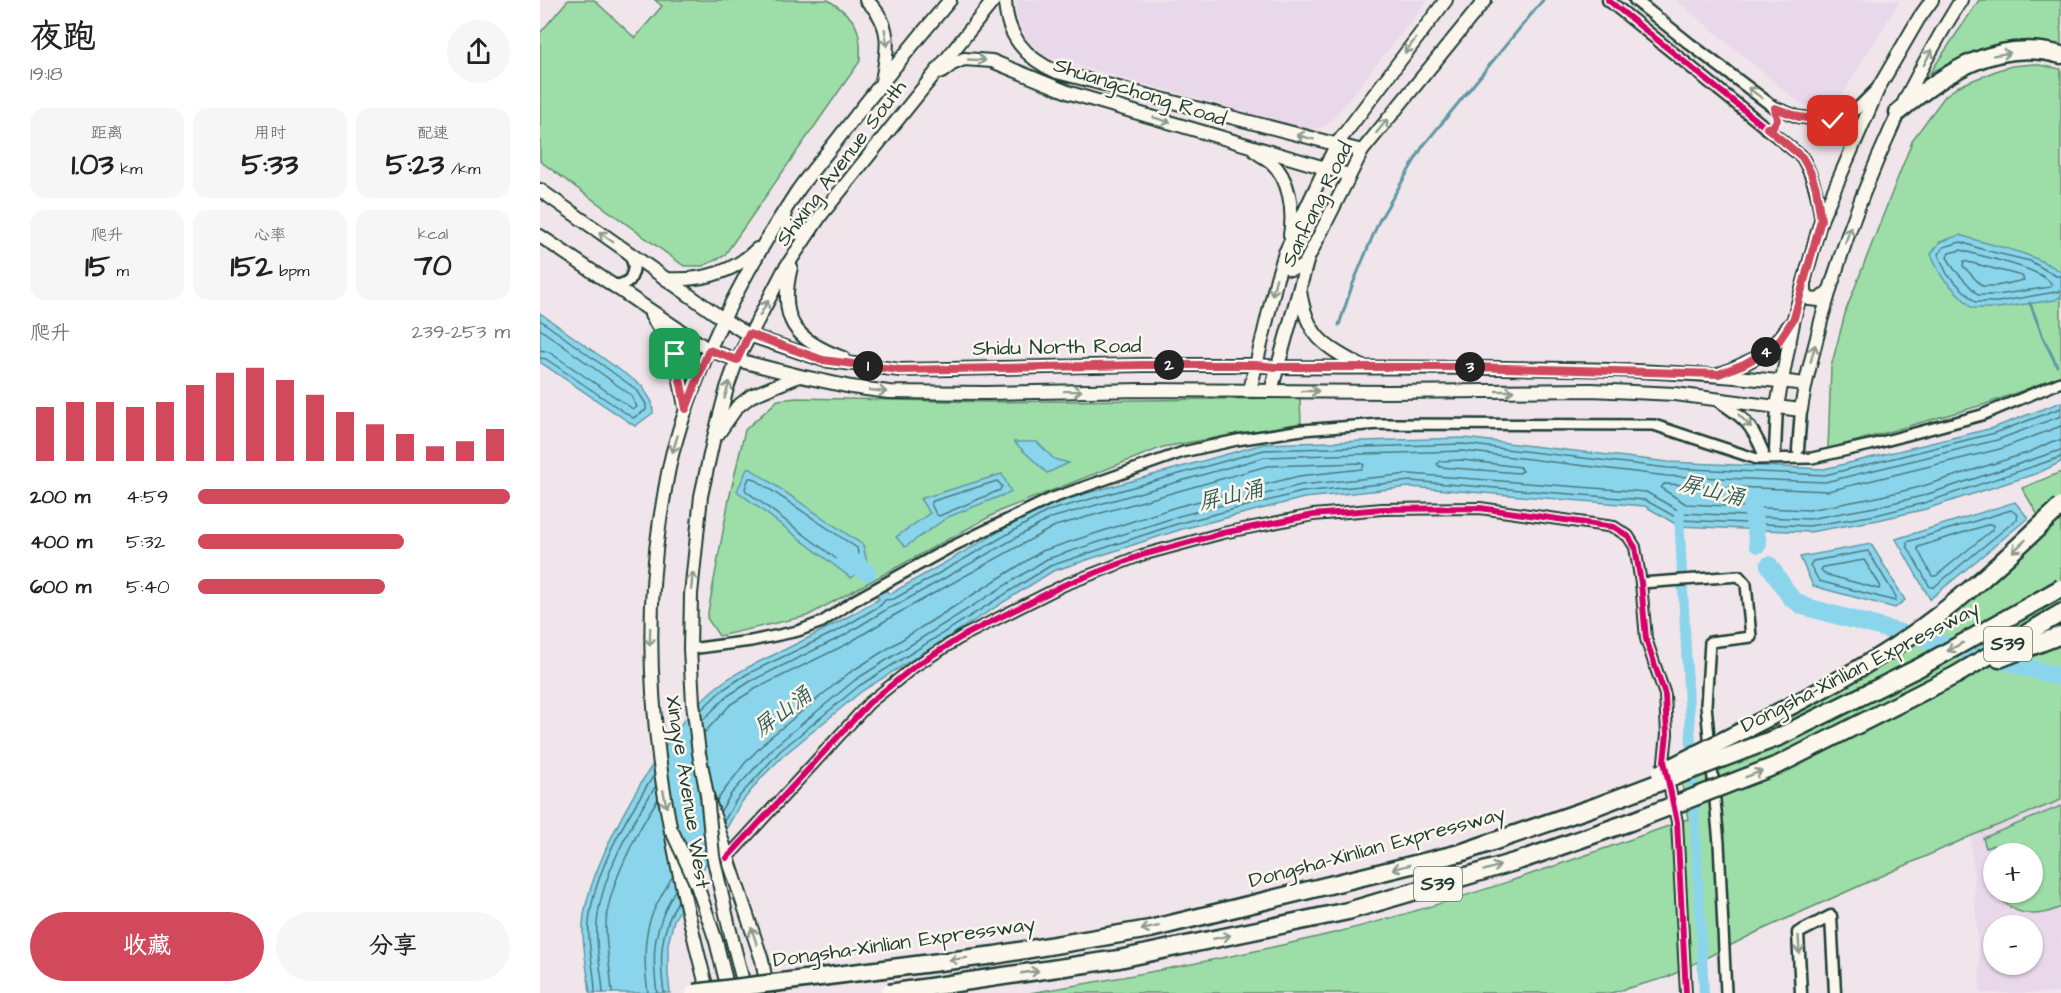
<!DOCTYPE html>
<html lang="zh">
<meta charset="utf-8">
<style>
:root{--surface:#fff;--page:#f6f6f6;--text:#222;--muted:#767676;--accent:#d1495b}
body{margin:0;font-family:"Architects Daughter","LXGW WenKai TC",sans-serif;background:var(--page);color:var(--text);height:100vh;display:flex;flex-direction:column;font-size:22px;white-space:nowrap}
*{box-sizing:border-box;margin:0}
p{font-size:20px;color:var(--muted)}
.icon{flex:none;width:33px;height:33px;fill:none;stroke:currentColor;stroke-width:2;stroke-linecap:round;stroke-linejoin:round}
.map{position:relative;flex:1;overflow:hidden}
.sheet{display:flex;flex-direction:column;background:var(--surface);width:540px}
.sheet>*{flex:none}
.fabs{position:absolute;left:1443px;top:843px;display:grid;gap:12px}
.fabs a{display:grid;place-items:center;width:60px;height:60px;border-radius:50%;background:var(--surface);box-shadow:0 2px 4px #0004;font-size:30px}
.pin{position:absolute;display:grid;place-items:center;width:51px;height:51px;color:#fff;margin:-26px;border-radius:12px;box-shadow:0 3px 9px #0006}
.km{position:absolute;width:30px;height:30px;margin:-15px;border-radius:50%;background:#222;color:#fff;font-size:16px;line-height:30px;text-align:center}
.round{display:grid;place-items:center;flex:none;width:63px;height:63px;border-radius:32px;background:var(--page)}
.summary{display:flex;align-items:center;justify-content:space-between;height:102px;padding:0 30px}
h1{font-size:33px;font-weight:800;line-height:45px}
.figures{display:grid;grid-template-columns:repeat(3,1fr);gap:9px;height:102px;padding:6px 30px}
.figures div{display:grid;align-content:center;border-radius:15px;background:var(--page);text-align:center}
.figures b{font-size:30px;font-weight:800}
.figures small{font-size:16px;font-weight:400}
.figures p{font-size:16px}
.chart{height:168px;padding:12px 30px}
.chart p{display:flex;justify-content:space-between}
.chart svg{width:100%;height:108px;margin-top:6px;stroke:var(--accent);stroke-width:6}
.button{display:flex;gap:12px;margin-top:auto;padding:12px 30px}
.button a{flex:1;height:69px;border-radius:36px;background:var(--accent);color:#fff;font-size:24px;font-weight:800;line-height:69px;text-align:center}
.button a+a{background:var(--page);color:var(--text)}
ul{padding:0 30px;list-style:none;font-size:20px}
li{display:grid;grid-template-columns:96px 72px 1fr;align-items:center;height:45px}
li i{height:15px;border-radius:8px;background:var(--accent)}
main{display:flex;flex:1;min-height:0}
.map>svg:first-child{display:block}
.built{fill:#e8d8ea;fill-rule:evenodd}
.green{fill:#9ddea8;stroke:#5e8e6e;stroke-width:1.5}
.water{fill:#8bd5ec;stroke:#6098a2;stroke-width:1.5}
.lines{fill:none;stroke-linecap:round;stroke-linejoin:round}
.shore{stroke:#4a7a7e;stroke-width:1.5}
.stream{stroke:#6098a2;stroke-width:3}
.canal{stroke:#8bd5ec;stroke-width:10}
.river{stroke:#8bd5ec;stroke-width:18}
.minor-casing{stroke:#1f3d34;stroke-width:14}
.tertiary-casing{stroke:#1f3d34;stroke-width:15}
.secondary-casing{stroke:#1f3d34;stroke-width:16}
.motorway-casing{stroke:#1f3d34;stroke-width:21}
.minor{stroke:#fbf7ec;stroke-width:9}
.tertiary{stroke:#fbf7ec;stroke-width:10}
.secondary{stroke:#fbf7ec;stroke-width:12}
.motorway{stroke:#fbf7ec;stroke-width:16}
.secondary-bridge-casing{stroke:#1f3d34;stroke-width:16;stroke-linecap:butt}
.motorway-bridge-casing{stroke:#1f3d34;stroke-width:21;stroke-linecap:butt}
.secondary-bridge{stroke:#fbf7ec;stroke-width:12}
.motorway-bridge{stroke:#fbf7ec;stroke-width:16}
.cycleway-casing{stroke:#fbf7ec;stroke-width:10}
.cycleway{stroke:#d6006c;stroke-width:6}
.oneway{stroke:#8d9a90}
.route-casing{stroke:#fff;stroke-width:12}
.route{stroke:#d1495b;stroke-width:8}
.labels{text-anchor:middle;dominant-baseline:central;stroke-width:5;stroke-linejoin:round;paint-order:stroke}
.shield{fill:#fbf7ec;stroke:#61756b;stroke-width:1.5}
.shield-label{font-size:20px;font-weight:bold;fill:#1f3d34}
.street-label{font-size:21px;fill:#1f3d34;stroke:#fbf7ec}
.water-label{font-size:22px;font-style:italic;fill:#355b59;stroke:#fbf7ec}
</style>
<main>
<section class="sheet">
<div class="summary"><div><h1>夜跑</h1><p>19:18</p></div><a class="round"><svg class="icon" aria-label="share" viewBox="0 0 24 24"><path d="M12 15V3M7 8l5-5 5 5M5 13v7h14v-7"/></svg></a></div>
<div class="figures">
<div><p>距离</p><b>1.03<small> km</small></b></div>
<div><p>用时</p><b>5:33</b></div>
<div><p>配速</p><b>5:23<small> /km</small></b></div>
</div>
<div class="figures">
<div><p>爬升</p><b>15<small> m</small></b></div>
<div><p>心率</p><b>152<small> bpm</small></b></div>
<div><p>kcal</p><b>70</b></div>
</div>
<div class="chart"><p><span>爬升</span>239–253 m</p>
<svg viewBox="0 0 160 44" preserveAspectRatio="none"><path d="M5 44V22M15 44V20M25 44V20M35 44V22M45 44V20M55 44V13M65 44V8M75 44V6M85 44V11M95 44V17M105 44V24M115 44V29M125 44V33M135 44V38M145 44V36M155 44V31"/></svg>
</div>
<ul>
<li><b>200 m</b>4:59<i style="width:100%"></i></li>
<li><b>400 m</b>5:32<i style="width:66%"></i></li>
<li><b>600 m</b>5:40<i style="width:60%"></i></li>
</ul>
<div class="button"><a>收藏</a><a>分享</a></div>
</section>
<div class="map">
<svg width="1521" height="993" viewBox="0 0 1521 993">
<rect width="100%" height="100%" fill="#f0e5eb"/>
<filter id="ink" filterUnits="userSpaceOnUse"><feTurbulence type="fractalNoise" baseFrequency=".0167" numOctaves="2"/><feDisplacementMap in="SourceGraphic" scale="12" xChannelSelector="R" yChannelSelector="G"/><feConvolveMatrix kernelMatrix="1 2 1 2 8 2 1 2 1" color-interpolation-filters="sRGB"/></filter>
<g filter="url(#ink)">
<g class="built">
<path d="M 476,0 L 888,0 L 790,122 L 782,127 L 769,129 L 503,56 L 487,39 L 477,17 Z"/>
<path d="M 1136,0 L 1360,0 L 1302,95 L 1281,103 L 1262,105 Z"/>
<path d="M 1521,800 L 1521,993 L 1441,993 L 1431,836 ZM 1454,854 L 1492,854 L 1492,892 L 1454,892 ZM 1454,926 L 1492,926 L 1492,964 L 1454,964 Z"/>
</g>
<g class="green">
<path d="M 28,0 L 54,0 L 95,38 L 122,6 L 115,0 L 288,0 C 316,18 322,28 320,61 L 184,256 L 163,266 L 144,266 L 0,161 L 0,33 Z"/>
<path d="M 1439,0 L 1521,0 L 1521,47 C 1474,35 1431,52 1390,73 Z"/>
<path d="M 1494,64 L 1521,69 L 1521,376 L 1446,404 L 1288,449 L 1291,367 L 1306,310 L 1373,139 L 1405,96 L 1419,86 L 1458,70 L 1472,66 Z"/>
<path d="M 257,398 L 450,402 L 760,398 L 761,423 L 623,447 L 462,510 L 267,616 L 179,636 L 167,618 L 189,499 L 205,430 L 238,400 Z"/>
<path d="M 1521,472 L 1521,800 L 1431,836 L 1219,931 L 1128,977 L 1071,993 L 490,993 C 593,976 696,957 798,932 C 917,902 1033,860 1148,819 L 1137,756 L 1252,700 L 1353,640 L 1430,580 L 1499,517 L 1482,488 Z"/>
<path d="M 1521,806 L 1521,907 C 1496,919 1473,916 1456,893 L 1492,892 L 1492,854 L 1454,854 L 1453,884 L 1449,860 L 1453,845 L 1446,848 L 1443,838 Z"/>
</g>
<g class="water">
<path d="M 1420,235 C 1454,247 1491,251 1521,272 L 1521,296 L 1515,300 L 1458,308 L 1432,308 L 1402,277 L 1391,254 L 1400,242 Z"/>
<path d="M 0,313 L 102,386 L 112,402 L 113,413 L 95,426 L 0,362 Z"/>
<path d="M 1521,402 L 1521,462 L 1498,473 L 1386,509 L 1338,520 L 1270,532 L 1139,526 L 1105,506 L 870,487 L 764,498 L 642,529 L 513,571 L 322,691 L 244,755 L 222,777 L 201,803 L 134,920 L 128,944 L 128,974 L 130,993 L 50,993 C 48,971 42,947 43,925 C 46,863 129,723 178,686 C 200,669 226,659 250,647 C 281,632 310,616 339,599 L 335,593 L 343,588 L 350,594 L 506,505 L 723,444 L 924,438 L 1128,462 L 1284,469 L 1453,428 Z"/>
<path d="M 474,442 L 497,442 L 514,459 L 529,463 L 507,473 Z"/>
<path d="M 208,467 L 323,545 L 328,566 L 311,578 L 197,491 Z"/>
<path d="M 462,474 L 471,492 L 408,517 L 365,547 L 356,537 L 390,513 L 380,499 Z"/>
<path d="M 1475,502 L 1488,518 L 1390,599 L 1356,539 Z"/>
<path d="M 1331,544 L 1365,600 L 1355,608 L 1273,586 L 1260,557 Z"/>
</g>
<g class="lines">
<g class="shore">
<path d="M 1421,250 C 1441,257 1504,268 1512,285 L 1510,287 L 1457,295 L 1438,295 L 1414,269 L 1407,257 L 1409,253 Z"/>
<path d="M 1424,261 L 1482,276 L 1484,280 L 1456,286 L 1442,286 L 1423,266 Z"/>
<path d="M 1521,276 L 1516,276 L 1490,261 L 1444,250 L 1421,242 L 1404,247 L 1398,254 L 1407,274 L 1435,302 L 1458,302 L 1521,291"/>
<path d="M 0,320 L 97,390 L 106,404 L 106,410 L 93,418 L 6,359 L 0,358"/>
<path d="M 0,329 L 91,395 L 97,407 L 93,409 L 9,352 L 0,350"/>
<path d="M 1521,426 L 1460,449 L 1288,491 L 1124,484 L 1121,488 L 1146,504 L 1269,510 L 1333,498 L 1380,487 L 1490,452 L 1513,441 L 1521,441"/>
<path d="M 923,460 L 980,467 L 983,471 L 979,473 L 900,467 L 897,464 L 900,461 Z"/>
<path d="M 209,478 L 213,478 L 317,548 L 320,564 L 310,569 L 206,491 L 205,488 Z"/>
<path d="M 457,481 L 462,486 L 460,490 L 399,516 L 396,514 L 391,504 L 393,501 Z"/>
<path d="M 1471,510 L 1478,515 L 1477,519 L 1394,587 L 1390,587 L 1367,546 L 1367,542 Z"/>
<path d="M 1450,524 L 1454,525 L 1453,529 L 1396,576 L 1392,576 L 1378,550 L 1378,547 Z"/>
<path d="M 1328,551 L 1356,597 L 1355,601 L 1279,581 L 1270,565 L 1273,561 Z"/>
<path d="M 1324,560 L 1340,585 L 1339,589 L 1284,574 L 1281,570 L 1283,567 Z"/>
<path d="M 161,710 L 181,691 L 207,674 L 299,630 L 341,605 L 345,600 L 354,599 L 508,511 L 724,450 L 923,444 L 1128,468 L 1285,475 L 1455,433 L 1521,408"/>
<path d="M 163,720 L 186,697 L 211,681 L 303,636 L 349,608 L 357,605 L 511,518 L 725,457 L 923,451 L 1127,476 L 1285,482 L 1457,440 L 1521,416"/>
<path d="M 164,733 L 191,704 L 215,689 L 307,644 L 353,616 L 515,526 L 727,466 L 821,463 L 824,465 L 822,469 L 759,476 L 636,507 L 502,551 L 309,673 L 228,739 L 205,763 L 177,800"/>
<path d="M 180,812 L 191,794 L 235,746 L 315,680 L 507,559 L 639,516 L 761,485 L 870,474 L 1106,492 L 1143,513 L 1269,519 L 1335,507 L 1382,496 L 1521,450"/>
<path d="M 184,821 L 197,799 L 240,751 L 319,686 L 510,566 L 640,523 L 762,492 L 870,481 L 1105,500 L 1141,520 L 1269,526 L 1336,515 L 1384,503 L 1521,457"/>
<path d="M 55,993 C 55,970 47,946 49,923 C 54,871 86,818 114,775"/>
<path d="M 63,993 C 62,971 55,947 57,924 C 60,879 91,823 116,786"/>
<path d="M 72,993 C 71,971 66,950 66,928 C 65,892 98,829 118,799"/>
<path d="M 108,993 C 104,966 102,935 114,910 C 119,899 126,888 132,877"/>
<path d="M 117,993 C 111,950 114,928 135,890"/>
<path d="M 124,993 C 119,959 120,931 138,901"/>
</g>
<g class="stream">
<path d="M 1490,303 L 1503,337 L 1517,366"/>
<path d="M 799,325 L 812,286 L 839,221 L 883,146 L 1003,0"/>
</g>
<path class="canal" d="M 1139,514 L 1164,993"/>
<g class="river">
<path d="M 1212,508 L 1218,544"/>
<path d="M 304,555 L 327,572"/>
<path d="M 1229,565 L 1251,598 L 1263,606 L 1521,677"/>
</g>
<defs>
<g id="minor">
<path d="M 1101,583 L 1199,576 L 1206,584 L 1211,637 L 1170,642 L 1166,705 L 1179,843 L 1186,993"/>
<path d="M 150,649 L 211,641 L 258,631 L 282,622 L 315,600 L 409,548 L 510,499 L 643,452 L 697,440 L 762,430 L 840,424 L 1114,425 L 1217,459 L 1272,458 L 1330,445 L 1442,415 L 1521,382"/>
<path d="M 187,858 L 329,703 L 375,666 L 423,636 L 524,585 L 602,555 L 683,533 L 773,515 L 842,509 L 940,508 L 1074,527 L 1088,536 L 1095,547 L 1101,583 L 1106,639 L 1125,695 L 1127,734 L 1124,761 L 1137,822 L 1146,993"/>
</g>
<g id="tertiary">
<path d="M 1068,0 L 1262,157 C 1274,178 1278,197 1281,220"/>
<path d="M 1095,0 L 1150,44 L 1235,108 L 1259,117 L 1293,121 L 1318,108 L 1337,89"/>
<path d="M 71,285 L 80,285 L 89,281 C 95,270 96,264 88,253"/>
<path d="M 1177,400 C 1203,417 1211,423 1223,452"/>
<path d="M 1258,450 L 1261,410"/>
<path d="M 1235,451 L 1237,406"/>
<path d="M 1261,993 L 1258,933 L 1291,916 L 1295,993"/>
</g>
<g id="secondary">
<path d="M 326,0 C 353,24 348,49 342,81"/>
<path d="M 465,0 C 466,35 486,59 517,72 L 822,151"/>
<path d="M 402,72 L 412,64 L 424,59 L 452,61 L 530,93 L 809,175"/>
<path d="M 715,151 C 720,155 726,158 731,162 C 750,179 754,211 750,235"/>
<path d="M 0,190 L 183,319 L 209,335 L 283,360 L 360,370 L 602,365 L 716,365 L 736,367 C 913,369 1089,363 1265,384"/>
<path d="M 244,212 L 247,228 L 253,233 L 271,230"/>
<path d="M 0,236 L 169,350 L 197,360 L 260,376 L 311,387 L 349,392 L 446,393 L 602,390 L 849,392 L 1051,390 L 1135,394 L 1261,410 C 1265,380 1274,351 1281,321 C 1312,208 1359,99 1421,0"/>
<path d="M 745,253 L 746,263 L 750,269 L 763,267 L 767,260"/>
<path d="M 251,267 C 238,319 254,340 303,358"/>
<path d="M 126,279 C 160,281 192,274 217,249"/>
<path d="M 1265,284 L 1265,293 L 1269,299 L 1279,300 L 1289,291"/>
<path d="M 760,291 C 767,336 782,345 821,366"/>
<path d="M 111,315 L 135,354 L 145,406"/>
<path d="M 1180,374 C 1212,361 1230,354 1250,324"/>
<path d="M 710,390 L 737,278 L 745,253 L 796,145 L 906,0"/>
<path d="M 731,391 L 768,258 L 822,151 L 945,0"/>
<path d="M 1237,406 L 1254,318 L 1281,220 L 1339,87 L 1379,18 L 1392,0"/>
<path d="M 178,434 L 197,407 L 211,396 L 259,376"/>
<path d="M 173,856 L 189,927 L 206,993"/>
<path d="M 157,885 L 176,941 L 189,993"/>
<path d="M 168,993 C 127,836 95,683 120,520 C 124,497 127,473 133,451 C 158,360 202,275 254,196 C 267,176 283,158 297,140 C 334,92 371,46 410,0"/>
<path d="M 228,993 L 222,960 L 167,795 L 159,753 L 153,703 L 150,649 L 151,594 L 161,496 L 173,441 L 187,388 L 197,360 L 244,270 L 281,215 L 454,0"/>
</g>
<g id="motorway">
<path d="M 1358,112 C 1404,73 1457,37 1521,55"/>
<path d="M 1459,659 L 1521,635"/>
<path d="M 1416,675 L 1521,613"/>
</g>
</defs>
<use href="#minor" class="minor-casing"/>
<use href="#tertiary" class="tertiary-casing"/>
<use href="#secondary" class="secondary-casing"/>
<use href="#motorway" class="motorway-casing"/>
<use href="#minor" class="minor"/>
<use href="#tertiary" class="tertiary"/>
<use href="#secondary" class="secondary"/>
<use href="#motorway" class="motorway"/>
<defs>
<g id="secondary-bridge">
<path d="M 167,795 L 173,856"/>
<path d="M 132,831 L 157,885"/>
</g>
<g id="motorway-bridge">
<path d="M 1120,773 C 1199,731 1282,694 1357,645 C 1417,605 1470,555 1521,506"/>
<path d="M 154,993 L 455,955 L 610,929 L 920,853 L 1057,806 L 1239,737 L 1380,667 L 1521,588"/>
<path d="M 349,993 L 579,959 L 808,911 L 981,860 L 1090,822 L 1240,764 L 1416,675"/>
</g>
</defs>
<use href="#secondary-bridge" class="secondary-bridge-casing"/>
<use href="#motorway-bridge" class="motorway-bridge-casing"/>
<use href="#secondary-bridge" class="secondary-bridge"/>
<use href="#motorway-bridge" class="motorway-bridge"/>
<defs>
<g id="cycleway">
<path d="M 1068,0 L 1262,157 C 1274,178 1278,197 1281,220"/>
<path d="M 187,858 L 329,703 L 375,666 L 423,636 L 524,585 L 602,555 L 683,533 L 773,515 L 842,509 L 940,508 L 1074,527 L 1088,536 L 1095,547 L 1101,583 L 1106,639 L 1125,695 L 1127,734 L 1124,761 L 1137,822 L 1146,993"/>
</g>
</defs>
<use href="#cycleway" class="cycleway-casing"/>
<use href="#cycleway" class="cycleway"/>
</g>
<defs><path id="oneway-shaft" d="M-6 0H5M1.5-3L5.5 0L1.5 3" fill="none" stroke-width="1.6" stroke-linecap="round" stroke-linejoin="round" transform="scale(1.5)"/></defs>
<g class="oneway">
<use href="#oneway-shaft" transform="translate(346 38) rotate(82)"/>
<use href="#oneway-shaft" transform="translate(870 46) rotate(127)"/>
<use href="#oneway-shaft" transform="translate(1462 54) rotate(-9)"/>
<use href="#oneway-shaft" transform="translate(1388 57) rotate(-62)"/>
<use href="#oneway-shaft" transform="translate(437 60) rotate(3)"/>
<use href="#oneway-shaft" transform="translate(1215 93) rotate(-143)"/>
<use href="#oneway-shaft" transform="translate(622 120) rotate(17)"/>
<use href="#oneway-shaft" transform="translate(842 126) rotate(-51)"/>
<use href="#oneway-shaft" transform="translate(765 137) rotate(-165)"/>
<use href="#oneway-shaft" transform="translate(1308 235) rotate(-71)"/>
<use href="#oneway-shaft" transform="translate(66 237) rotate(-145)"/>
<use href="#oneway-shaft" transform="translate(734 287) rotate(104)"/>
<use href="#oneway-shaft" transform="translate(224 308) rotate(-61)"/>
<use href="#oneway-shaft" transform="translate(1273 353) rotate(-75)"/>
<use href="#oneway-shaft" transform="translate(187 390) rotate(-74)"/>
<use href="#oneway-shaft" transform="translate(338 391) rotate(7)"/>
<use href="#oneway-shaft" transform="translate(533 391) rotate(-1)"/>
<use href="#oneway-shaft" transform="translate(770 391)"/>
<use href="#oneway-shaft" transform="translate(965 391)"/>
<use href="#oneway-shaft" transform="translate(1205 421) rotate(45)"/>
<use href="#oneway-shaft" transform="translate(135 444) rotate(107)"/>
<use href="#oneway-shaft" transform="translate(1479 546) rotate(137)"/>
<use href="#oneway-shaft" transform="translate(152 581) rotate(-85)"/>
<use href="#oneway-shaft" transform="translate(110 637) rotate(91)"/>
<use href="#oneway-shaft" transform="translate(1415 647) rotate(151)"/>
<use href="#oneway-shaft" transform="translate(1214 774) rotate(-21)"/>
<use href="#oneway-shaft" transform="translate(125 799) rotate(78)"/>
<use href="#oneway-shaft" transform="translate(861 867) rotate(166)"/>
<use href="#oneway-shaft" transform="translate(952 868) rotate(-17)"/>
<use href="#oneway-shaft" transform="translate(610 928) rotate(168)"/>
<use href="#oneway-shaft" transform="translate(214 936) rotate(-108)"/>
<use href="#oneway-shaft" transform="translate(682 937) rotate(-12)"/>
<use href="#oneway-shaft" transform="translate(1259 945) rotate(87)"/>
<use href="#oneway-shaft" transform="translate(418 959) rotate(173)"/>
<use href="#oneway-shaft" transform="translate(490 972) rotate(-8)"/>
</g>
</g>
<g class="lines" filter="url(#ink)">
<defs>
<path id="route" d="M 135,354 L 146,409 L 169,350 L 197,360 L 209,334 L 283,360 L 360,370 L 602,365 L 716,365 L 736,367 L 930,367 L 1179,374 L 1204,364 L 1227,351 L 1239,341 L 1254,318 L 1281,220 L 1276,188 L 1270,171 L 1262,157 L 1227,128 L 1233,127 L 1237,120 L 1235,108 L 1259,117 L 1293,121"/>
</defs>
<use href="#route" class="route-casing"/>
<use href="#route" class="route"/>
</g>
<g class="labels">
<g class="shield">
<rect x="1444" y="627" width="48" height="34" rx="4.5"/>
<rect x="874" y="867" width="48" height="34" rx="4.5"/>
</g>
<g class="shield-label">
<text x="1468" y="644">S39</text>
<text x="898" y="884">S39</text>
</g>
<g class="street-label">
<text transform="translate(600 92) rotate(18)">Shuangchong Road</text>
<text transform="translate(301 163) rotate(-53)">Shixing Avenue South</text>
<text transform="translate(777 204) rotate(-64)">Sanfang Road</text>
<text transform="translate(517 347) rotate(-1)">Shidu North Road</text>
<text transform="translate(1320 667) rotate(-27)">Dongsha-Xinlian Expressway</text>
<text transform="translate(148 792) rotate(81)">Xingye Avenue West</text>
<text transform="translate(837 847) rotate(-15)">Dongsha-Xinlian Expressway</text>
<text transform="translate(364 942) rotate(-8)">Dongsha-Xinlian Expressway</text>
</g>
<g class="water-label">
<text transform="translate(1172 491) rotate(14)">屏山涌</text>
<text transform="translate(691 496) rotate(-13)">屏山涌</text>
<text transform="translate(243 712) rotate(-37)">屏山涌</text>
</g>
</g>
</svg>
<div class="fabs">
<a>+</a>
<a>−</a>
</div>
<div class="pin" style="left:135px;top:354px;background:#1e9e55"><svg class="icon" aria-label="arrive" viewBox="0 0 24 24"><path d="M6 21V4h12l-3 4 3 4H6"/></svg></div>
<div class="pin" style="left:1293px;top:121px;background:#d93025"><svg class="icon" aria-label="check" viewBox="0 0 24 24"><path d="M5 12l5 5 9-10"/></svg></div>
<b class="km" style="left:328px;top:366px">1</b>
<b class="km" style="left:629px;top:365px">2</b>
<b class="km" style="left:930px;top:367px">3</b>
<b class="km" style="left:1226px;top:352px">4</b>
</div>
</main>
